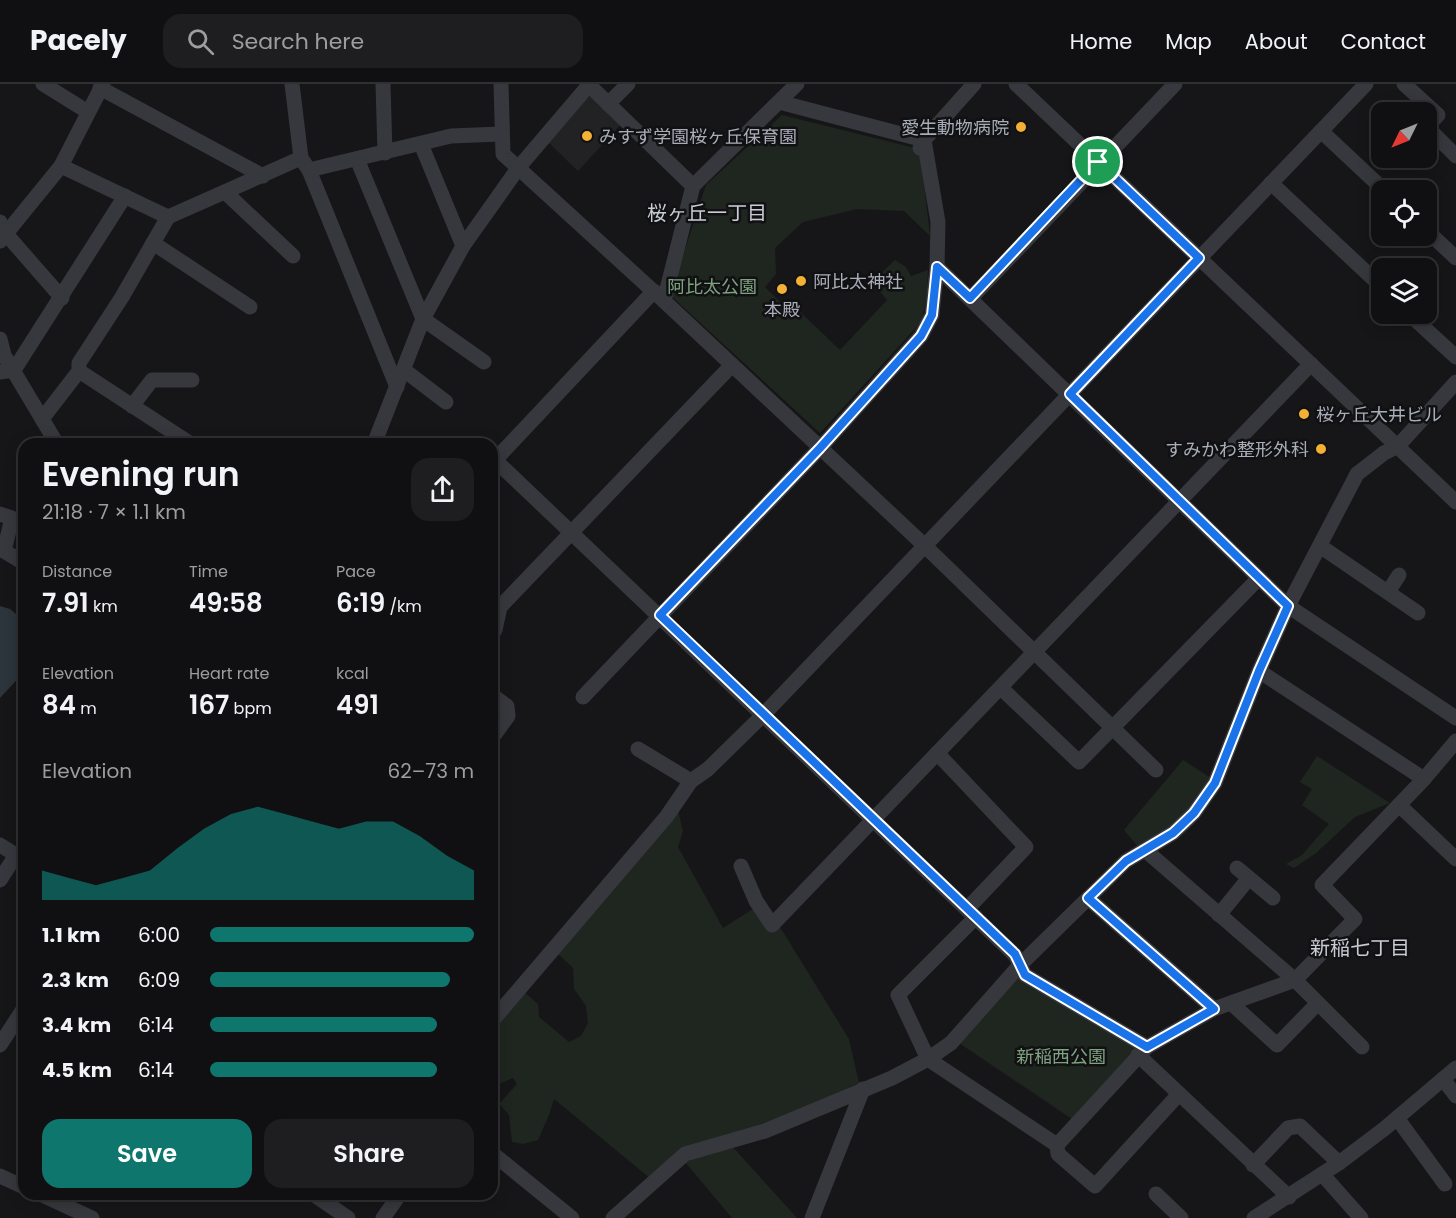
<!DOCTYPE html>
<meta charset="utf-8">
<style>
:root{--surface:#101012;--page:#1e1e20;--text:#f1f3f6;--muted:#9c9d9f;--line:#303032;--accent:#0f766e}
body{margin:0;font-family:Poppins,"Noto Sans JP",sans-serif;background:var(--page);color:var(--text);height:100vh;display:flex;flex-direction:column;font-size:22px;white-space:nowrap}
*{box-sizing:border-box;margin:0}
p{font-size:20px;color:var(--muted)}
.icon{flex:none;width:33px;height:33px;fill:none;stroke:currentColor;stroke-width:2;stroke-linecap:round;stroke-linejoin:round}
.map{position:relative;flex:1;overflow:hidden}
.drawer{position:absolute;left:18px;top:354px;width:480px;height:762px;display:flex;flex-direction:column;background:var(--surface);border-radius:18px;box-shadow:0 3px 15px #0003,0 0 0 2px var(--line)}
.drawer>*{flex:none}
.needle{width:39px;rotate:227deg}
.fabs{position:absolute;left:1371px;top:18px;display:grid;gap:12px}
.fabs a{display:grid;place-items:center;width:66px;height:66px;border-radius:12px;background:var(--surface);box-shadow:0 3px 15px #0003,0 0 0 2px var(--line);font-size:30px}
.pin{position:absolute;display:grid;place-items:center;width:51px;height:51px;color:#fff;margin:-26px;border:3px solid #fff;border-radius:50%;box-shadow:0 2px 6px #0007}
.round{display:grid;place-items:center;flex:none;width:63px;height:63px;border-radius:18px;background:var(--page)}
.head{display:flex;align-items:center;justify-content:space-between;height:102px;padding:0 24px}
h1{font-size:33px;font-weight:600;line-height:45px}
.figures{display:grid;grid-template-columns:repeat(3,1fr);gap:9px;height:102px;padding:6px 24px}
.figures div{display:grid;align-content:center}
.figures b{font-size:26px;font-weight:600}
.figures small{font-size:16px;font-weight:400}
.figures p{font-size:16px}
.chart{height:168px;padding:12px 24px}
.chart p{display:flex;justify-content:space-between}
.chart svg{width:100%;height:108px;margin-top:6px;fill:var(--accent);opacity:.7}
.cta{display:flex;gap:12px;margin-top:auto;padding:12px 24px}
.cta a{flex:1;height:69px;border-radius:18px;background:var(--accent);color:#fff;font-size:24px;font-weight:600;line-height:69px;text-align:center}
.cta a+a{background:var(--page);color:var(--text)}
ul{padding:0 24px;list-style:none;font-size:20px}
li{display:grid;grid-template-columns:96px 72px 1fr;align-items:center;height:45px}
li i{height:15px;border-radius:8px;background:var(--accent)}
header{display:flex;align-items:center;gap:36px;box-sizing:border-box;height:84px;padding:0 30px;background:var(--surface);border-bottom:2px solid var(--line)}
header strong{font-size:28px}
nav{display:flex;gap:33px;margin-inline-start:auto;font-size:21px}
.search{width:420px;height:54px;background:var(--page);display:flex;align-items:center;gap:15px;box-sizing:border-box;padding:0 21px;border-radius:18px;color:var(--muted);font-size:22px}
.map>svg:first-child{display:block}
.built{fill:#222225}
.green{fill:#1e261f}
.water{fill:#2c353c}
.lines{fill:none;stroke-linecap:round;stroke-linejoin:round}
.minor{stroke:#37383d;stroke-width:15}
.route-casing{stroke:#fff;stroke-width:12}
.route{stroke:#1a73e8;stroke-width:8}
.poi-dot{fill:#f2b134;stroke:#111113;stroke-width:2}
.labels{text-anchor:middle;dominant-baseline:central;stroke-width:5;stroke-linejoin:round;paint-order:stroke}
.poi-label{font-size:18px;fill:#a8adb8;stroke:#111113;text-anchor:start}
.park-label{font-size:18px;fill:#7fa381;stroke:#111113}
.neighbourhood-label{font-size:20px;fill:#c9ccd4;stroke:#111113}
</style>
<header>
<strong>Pacely</strong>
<div class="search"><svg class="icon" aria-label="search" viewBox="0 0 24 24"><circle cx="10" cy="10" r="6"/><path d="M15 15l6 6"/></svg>Search here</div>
<nav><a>Home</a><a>Map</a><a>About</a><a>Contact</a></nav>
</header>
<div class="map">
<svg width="1456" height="1134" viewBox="0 0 1456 1134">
<rect width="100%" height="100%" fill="#161618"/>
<path class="built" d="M 587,13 L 594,13 L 622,39 L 578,87 L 546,56 Z"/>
<g class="green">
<path d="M 782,31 L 911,63 L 921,73 L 930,152 L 904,127 L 857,125 L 803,138 L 775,164 L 776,190 L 765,203 L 789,227 L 794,222 L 840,266 L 887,216 L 872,198 L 895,176 L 906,183 L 911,192 L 928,186 L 927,209 L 922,237 L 820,349 L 670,211 L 706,101 Z"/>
<path d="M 1317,672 L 1390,719 L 1355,733 L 1316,769 L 1294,784 L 1286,780 L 1302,771 L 1329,740 L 1302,721 L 1312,705 L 1300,698 Z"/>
<path d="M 1183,676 L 1214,696 L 1194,723 L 1140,765 L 1124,746 Z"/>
<path d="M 678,727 L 683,747 L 678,763 L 723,844 L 756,823 L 772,848 L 780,843 L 849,955 L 859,999 L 764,1043 L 682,1067 L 651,1095 L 554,1015 L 549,1031 L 538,1056 L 523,1060 L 512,1058 L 509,1031 L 499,1020 L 517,1000 L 513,994 L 492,1003 L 492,945 L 523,907 L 538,920 L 539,933 L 569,958 L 581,952 L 588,939 L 586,922 L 574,905 L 573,884 L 558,870 Z"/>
<path d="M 1016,893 L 1134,962 L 1135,968 L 1072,1035 L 959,959 Z"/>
<path d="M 732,1062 L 797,1134 L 732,1134 L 685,1078 Z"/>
</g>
<path class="water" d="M 0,522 L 10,525 L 24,537 L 24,588 L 0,614 Z"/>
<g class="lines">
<g class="minor">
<path d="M 43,0 L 88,28"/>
<path d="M 292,0 L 301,74 L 309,86 L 397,303"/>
<path d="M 383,0 L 385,69"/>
<path d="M 501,0 L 503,70 L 664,217 L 925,462 L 1156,686"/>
<path d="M 588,0 L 693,102"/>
<path d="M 1016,0 L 1456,418"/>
<path d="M 1404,0 L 1438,31 L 1427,43 L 1456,72"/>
<path d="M 100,4 L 263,92"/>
<path d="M 779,18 L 924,56 L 920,64"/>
<path d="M 608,20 L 628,0"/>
<path d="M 1321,47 L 1384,106"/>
<path d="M 421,60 L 463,162"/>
<path d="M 357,75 L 423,235 L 484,278"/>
<path d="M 61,82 L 168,133 L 301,74"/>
<path d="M 309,86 L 451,52 L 501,50"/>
<path d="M 1271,99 L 1382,203"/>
<path d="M 225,108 L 293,172"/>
<path d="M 0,138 L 7,151 L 62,214"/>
<path d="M 1426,146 L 1456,174"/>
<path d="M 0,157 L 61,82 L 103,0"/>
<path d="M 153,159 L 250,223"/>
<path d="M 937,183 L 1288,522 L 1456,634"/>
<path d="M 654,207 L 495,376 L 1015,871 L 1025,891 L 1147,963"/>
<path d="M 971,214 L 1175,0"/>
<path d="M 664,217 L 693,102 L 797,0"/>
<path d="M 1409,230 L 1456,273"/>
<path d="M 0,255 L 4,271 L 57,360"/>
<path d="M 404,286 L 446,318"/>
<path d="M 79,287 L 191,360"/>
<path d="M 0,288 L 14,286 L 125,112"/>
<path d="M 132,322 L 152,296 L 192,296"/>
<path d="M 42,335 L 79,287 L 79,279 L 122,213 L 168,133"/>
<path d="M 374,360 L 423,235 L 463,162 L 519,83 L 589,1"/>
<path d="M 0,430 L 12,434 L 4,467 L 24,479"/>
<path d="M 1320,462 L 1418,529"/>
<path d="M 1388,508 L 1399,491"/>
<path d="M 492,549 L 495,546 L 500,523 L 732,281"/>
<path d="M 1259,587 L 1424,695"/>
<path d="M 1001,604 L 1079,678 L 1259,494"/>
<path d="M 492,611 L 507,622 L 508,632 L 492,654"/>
<path d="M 583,613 L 820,364 L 921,252 L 932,231 L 937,183 L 938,138 L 924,56 L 974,0"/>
<path d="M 638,665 L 691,697"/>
<path d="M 937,669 L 1026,763 L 967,825"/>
<path d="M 1399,721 L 1456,775"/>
<path d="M 0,761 L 24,776"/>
<path d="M 1145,766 L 1295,896 L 1362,963"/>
<path d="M 741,782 L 756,817 L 772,841 L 1311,280"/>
<path d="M 1237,784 L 1273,814"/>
<path d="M 0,796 L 16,771"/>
<path d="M 1088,814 L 1214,925"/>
<path d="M 1219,831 L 1249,794"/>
<path d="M 976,833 L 898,911 L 928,975 L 1057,1061"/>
<path d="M 1231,919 L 1277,961 L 1318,919"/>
<path d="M 492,937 L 667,732 L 691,697 L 708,685 L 764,630 L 1366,0"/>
<path d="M 0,961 L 24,924"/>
<path d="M 1138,971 L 1289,1113"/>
<path d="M 1443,995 L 1456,1012"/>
<path d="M 1179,1010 L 1095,1102 L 1058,1070 L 1057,1061 L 1147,963 L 1214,925 L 1295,896 L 1355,835 L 1322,801 L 1424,695 L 1456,657"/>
<path d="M 1397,1034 L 1445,1100"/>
<path d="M 492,1069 L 572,1134"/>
<path d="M 1253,1081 L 1288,1044 L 1300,1042 L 1339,1079"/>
<path d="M 1322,1090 L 1361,1134"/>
<path d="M 0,1092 L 24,1103"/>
<path d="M 40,1110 L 92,1134"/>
<path d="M 313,1110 L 348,1134"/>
<path d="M 1156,1110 L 1181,1134"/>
<path d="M 383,1134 L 400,1110"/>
<path d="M 613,1134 L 685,1070 L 765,1047 L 892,994 L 928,975 L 951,959 L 1020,881 L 1126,777 L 1173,749 L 1194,729 L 1215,699 L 1259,587 L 1288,522 L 1357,390 L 1384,369 L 1398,362 L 1456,298"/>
<path d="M 812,1134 L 863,1005"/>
<path d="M 1254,1134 L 1339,1079 L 1384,1045 L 1456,984"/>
</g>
</g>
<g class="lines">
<defs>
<path id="route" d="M 1098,78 L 1199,174 L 1070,310 L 1288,522 L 1259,587 L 1215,699 L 1194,729 L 1173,749 L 1126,777 L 1088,814 L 1214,925 L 1147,963 L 1025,891 L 1015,870 L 660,531 L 820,364 L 921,252 L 932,231 L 937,183 L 970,214 Z"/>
</defs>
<use href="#route" class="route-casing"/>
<use href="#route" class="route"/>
</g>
<g class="poi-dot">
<circle cx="1021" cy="43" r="6"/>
<circle cx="587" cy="52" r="6"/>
<circle cx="801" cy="197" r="6"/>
<circle cx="782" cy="205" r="6"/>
<circle cx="1304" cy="330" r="6"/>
<circle cx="1321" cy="365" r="6"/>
</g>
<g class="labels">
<g class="poi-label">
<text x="1009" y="43" text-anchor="end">愛生動物病院</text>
<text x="599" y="52">みすず学園桜ヶ丘保育園</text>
<text x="813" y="197">阿比太神社</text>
<text x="782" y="225" text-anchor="middle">本殿</text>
<text x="1316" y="330">桜ヶ丘大井ビル</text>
<text x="1309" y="365" text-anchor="end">すみかわ整形外科</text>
</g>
<g class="park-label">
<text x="712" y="202">阿比太公園</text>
<text x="1061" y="972">新稲西公園</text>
</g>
<g class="neighbourhood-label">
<text x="707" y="129">桜ヶ丘一丁目</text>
<text x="1360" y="864">新稲七丁目</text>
</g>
</g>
</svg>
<div class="fabs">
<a><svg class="needle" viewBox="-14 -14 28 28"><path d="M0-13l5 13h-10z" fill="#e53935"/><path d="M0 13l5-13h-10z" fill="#9c9d9f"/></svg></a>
<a><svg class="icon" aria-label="locate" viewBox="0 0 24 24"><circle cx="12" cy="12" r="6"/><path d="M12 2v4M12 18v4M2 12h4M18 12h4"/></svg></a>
<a><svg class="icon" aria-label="layers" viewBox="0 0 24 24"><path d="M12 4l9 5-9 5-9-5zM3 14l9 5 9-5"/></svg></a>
</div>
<div class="pin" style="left:1098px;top:78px;background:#1e9e55"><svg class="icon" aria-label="arrive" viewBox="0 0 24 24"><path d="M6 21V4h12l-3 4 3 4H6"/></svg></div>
<section class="drawer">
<div class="head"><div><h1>Evening run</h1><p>21:18 · 7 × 1.1 km</p></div><a class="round"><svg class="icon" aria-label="share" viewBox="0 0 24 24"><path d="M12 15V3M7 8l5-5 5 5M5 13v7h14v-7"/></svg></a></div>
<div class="figures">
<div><p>Distance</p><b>7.91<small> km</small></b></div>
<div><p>Time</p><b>49:58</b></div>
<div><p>Pace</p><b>6:19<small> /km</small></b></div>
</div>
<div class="figures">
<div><p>Elevation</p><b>84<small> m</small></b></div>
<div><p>Heart rate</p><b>167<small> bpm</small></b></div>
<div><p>kcal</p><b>491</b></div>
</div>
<div class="chart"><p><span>Elevation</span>62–73 m</p>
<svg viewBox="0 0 160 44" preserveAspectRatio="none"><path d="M0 44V32L10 35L20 38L30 35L40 32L50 23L60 15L70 9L80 6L90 9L100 12L110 15L120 12L130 12L140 18L150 26L160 32V44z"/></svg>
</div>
<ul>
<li><b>1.1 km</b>6:00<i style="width:100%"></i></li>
<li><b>2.3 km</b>6:09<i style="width:91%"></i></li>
<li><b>3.4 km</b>6:14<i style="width:86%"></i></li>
<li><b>4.5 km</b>6:14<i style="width:86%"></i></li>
</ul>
<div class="cta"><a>Save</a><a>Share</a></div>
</section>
</div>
